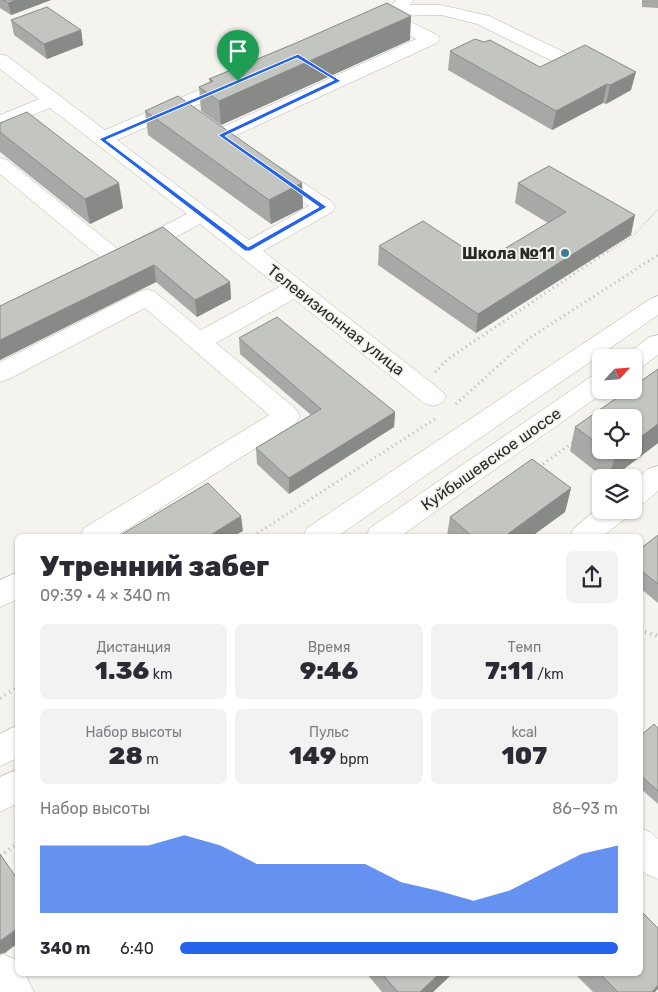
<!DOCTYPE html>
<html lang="ru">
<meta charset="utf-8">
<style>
:root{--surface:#fff;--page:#f2f2f3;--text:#2b2b33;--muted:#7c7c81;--accent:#2563eb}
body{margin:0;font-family:Rubik,sans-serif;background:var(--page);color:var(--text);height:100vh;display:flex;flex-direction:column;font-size:19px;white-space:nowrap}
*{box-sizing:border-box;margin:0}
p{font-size:16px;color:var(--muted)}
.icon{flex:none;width:28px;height:28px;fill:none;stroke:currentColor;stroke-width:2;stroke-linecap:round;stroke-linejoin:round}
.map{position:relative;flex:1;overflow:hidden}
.details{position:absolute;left:15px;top:534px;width:628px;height:442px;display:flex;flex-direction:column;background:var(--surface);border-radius:8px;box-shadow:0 1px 4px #0004}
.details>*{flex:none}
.needle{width:32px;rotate:64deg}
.controls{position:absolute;left:592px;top:349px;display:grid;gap:10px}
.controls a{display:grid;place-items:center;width:50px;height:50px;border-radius:8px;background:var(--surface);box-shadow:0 1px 4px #0004;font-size:25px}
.pin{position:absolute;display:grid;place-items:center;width:42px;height:42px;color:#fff;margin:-51px -21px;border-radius:50% 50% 50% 0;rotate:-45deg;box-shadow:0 0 5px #0007}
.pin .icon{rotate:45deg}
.round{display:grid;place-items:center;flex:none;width:52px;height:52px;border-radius:8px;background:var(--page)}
.head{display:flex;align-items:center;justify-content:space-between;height:85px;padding:0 25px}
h1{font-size:28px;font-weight:800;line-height:38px}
.metrics{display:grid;grid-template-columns:repeat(3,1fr);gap:8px;height:85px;padding:5px 25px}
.metrics div{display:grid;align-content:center;border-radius:8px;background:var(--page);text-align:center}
.metrics b{font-size:25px;font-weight:800}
.metrics small{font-size:14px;font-weight:400}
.metrics p{font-size:14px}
.chart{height:140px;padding:10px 25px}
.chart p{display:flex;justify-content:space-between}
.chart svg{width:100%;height:90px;margin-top:5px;fill:var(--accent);opacity:.7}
ul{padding:0 25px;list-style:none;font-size:16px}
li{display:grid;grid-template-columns:80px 60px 1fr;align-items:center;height:38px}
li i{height:12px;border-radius:6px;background:var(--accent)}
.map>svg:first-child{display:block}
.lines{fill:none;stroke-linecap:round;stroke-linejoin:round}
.minor-casing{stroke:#b6b5b1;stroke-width:1}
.major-casing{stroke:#b6b5b1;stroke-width:1}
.path-far2{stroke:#b7b6b2;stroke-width:2.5;stroke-dasharray:0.5 2.5;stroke-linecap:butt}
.path-far1{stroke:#b7b6b2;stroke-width:3;stroke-dasharray:1 4;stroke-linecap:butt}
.path{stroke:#b7b6b2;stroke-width:4;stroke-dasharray:1 4.5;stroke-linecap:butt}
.minor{fill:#fff;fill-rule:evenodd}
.major{fill:#fff;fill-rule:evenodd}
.wall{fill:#a8a9a6;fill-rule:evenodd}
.shaded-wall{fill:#888a87}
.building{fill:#c3c5c1;stroke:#888a87}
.route{fill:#2563eb;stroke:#fff;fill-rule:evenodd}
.poi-dot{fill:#3b7d8f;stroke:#f4f3ee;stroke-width:2}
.labels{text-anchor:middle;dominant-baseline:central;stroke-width:4;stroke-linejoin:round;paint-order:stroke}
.poi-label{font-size:16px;font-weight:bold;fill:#292927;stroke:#f4f3ee;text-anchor:end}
.street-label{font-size:16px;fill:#292927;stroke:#f4f3ee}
</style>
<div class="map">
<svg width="658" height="992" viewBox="0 0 658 992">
<rect width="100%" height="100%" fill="#f4f3ee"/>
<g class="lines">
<defs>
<g id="minor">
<path d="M 396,0 L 414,0 L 410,5 L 441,5 L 489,16 L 568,54 L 570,58 L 568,62 L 561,64 L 554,62 L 477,24 L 441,15 L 399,16 L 437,35 L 440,39 L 437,43 L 228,139 L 221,141 L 214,139 L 211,135 L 214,131 L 416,39 L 384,23 L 365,30 L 359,29 L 356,25 L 359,21 L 390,7 Z"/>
<path d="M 0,54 L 7,56 L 105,130 L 227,78 L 234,76 L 241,78 L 244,82 L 241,86 L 117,140 L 249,240 L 309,206 L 264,174 L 261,170 L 264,166 L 271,164 L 278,166 L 332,202 L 335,207 L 332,212 L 263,251 L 442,391 L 446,397 L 442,403 L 433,406 L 424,403 L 294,299 L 216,343 L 296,409 L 300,416 L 296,423 L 116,536 L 80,536 L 84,528 L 269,415 L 145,308 L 9,379 L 0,382 L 0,362 L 139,292 L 147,289 L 155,292 L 201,330 L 279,287 L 200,224 L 144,254 L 136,256 L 128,254 L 125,249 L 128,244 L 187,214 L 50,108 L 0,128 L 0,115 L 39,99 L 0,69 Z"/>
<path d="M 0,158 L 7,160 L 124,254 L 127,259 L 124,264 L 116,266 L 108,264 L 0,174 Z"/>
<path d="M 658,466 L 658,491 L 644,503 L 634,506 L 634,481 L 648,469 Z"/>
<path d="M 601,506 L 601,510 L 630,510 L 626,518 L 603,536 L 570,536 L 574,528 Z"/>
<path d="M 18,572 L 18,599 L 0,607 L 0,580 Z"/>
<path d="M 640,828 L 652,833 L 658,839 L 658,879 L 646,874 L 640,869 Z"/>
<path d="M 3,954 L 16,960 L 18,974 L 25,974 L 34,992 L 0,992 L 0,956 Z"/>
</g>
<g id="major">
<path d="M 658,296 L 658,315 L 338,536 L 303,536 L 307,528 L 650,299 Z"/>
<path d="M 658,335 L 658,355 L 643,366 L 634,368 L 634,358 L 623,358 L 649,337 Z"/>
<path d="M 601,373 L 601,390 L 607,390 L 401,536 L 366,536 L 370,528 L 592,376 Z"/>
<path d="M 18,725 L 18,758 L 0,766 L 0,734 Z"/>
<path d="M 18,769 L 18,803 L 0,812 L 0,777 Z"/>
</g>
</defs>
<use href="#minor" class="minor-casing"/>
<use href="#major" class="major-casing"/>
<path class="path-far2" d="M 609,251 L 637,232 L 658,209"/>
<g class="path-far1">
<path d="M 435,372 L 448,359 L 611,249"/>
<path d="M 456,404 L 528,339 L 658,255"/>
<path d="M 539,467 L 575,441"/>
<path d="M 253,536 L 435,419"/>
</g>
<g class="path">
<path d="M 640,630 L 658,636"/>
<path d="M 0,698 L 18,687"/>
<path d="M 0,856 L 18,843"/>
</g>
<use href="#minor" class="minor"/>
<use href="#major" class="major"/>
</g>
<g class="wall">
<path d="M 0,0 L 51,0 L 11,15 L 0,8 Z"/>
<path d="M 642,0 L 658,0 L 658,8 L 642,7 Z"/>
<path d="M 11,20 L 81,30 L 83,45 L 47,59 L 14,35 Z"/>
<path d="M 410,40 L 221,125 L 201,111 L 199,87 L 210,82 L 209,79 L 296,43 Z"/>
<path d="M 450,51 L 540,67 L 631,90 L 606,104 L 603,103 L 552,130 L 448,70 Z"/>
<path d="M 145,111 L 302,183 L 303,208 L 271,224 L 148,135 Z"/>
<path d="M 0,123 L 123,208 L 90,224 L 0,152 Z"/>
<path d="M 518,183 L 631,235 L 476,333 L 378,265 L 379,246 L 484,261 L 548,223 L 515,203 Z"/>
<path d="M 163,227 L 230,282 L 231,299 L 197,317 L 156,282 L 0,360 L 0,306 Z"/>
<path d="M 239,338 L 395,412 L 394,427 L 289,494 L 257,464 L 256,448 L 311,415 L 240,354 Z"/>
<path d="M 658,369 L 658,443 L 612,478 L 604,478 L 570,451 L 575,427 ZM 601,418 L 634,450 L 601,450 Z"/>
<path d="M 571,488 L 565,512 L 532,536 L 447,536 L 450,517 Z"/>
<path d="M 658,535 L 658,603 L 640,588 L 640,549 Z"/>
<path d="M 658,728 L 658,804 L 640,788 L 640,736 Z"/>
<path d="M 367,974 L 452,974 L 433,992 L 382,992 Z"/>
<path d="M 575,974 L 640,974 L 655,992 L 593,992 Z"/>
</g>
<g class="shaded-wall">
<path d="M 16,0 L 51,0 L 11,15 L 8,3 Z"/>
<path d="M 411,16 L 410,40 L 221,125 L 219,101 Z"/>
<path d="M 81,30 L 83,45 L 47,59 L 44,44 Z"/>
<path d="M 636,72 L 631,90 L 606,104 L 610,85 Z"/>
<path d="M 607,84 L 603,103 L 552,130 L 556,111 Z"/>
<path d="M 119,183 L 123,208 L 90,224 L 85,199 Z"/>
<path d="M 302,183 L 303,208 L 271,224 L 269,200 Z"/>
<path d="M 635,215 L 631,235 L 476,333 L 478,314 Z"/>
<path d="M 154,265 L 156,282 L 0,360 L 0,340 Z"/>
<path d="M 230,282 L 231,299 L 197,317 L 195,300 Z"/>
<path d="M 395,412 L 394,427 L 289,494 L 289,478 Z"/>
<path d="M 658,424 L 658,443 L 612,478 L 609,478 L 615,456 L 623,450 L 634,450 L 634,442 Z"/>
<path d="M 571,488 L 565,512 L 532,536 L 505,536 Z"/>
<path d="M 241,516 L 243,531 L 234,536 L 209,536 Z"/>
<path d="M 18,928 L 18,943 L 5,953 L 0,954 L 0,941 Z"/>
<path d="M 439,974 L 452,974 L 433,992 L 420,992 Z"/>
<path d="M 658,985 L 658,989 L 655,992 L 652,992 Z"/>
</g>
<g class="building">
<path d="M 3,0 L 16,0 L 8,3 Z"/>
<path d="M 387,3 L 411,16 L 219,101 L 199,87 L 213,81 L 209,79 L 296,43 Z"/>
<path d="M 47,7 L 81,30 L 44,44 L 11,20 Z"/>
<path d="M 475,39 L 484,42 L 490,40 L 540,67 L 585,45 L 636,72 L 610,85 L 607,84 L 556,111 L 450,51 Z"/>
<path d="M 178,96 L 302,183 L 269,200 L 145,111 Z"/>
<path d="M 27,112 L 119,183 L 85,199 L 0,132 L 0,123 Z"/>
<path d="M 549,166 L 635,215 L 478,314 L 379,246 L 423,221 L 484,261 L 566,212 L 518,183 Z"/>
<path d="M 163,227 L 230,282 L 195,300 L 154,265 L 0,340 L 0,306 Z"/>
<path d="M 277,317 L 395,412 L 289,478 L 256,448 L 321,409 L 239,338 Z"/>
<path d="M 658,369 L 658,424 L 634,442 L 634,418 L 601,418 L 601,446 L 575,427 L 628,390 L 634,390 L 634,386 Z"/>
<path d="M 607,450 L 623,450 L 615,456 Z"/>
<path d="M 532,459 L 571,488 L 505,536 L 472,536 L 450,517 Z"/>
<path d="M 208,483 L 241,516 L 209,536 L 119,536 Z"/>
<path d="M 658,535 L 658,584 L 640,570 L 640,549 Z"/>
<path d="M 654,724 L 658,728 L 658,791 L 640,775 L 640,736 Z"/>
<path d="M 0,854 L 18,880 L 18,928 L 0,941 Z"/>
<path d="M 640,910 L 658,928 L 658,985 L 652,992 L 618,992 L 600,974 L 640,974 Z"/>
<path d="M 382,974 L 439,974 L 420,992 L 398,992 Z"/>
</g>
<path class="route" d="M 298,54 L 341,81 L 225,136 L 327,207 L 250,251 L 245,251 L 99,139 ZM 297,58 L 334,80 L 218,135 L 319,207 L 248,247 L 106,140 Z"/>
<circle class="poi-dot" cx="565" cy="253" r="5"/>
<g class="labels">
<g class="poi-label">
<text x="555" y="253">Школа №11</text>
</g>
<g class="street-label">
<text transform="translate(336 320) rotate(38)">Телевизионная улица</text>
<text transform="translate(491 459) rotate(-35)">Куйбышевское шоссе</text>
</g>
</g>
</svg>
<div class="controls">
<a><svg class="needle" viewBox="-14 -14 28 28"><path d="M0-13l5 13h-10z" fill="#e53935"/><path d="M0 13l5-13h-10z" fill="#7c7c81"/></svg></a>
<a><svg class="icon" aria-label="locate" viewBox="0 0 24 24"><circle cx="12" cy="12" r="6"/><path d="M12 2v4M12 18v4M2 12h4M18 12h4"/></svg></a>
<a><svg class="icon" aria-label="layers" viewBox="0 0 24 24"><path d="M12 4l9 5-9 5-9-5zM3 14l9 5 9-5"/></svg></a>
</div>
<div class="pin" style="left:238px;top:81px;background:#1e9e55"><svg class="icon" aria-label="arrive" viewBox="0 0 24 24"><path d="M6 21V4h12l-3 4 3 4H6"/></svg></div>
<section class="details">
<div class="head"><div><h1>Утренний забег</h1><p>09:39 · 4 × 340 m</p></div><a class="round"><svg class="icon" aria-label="share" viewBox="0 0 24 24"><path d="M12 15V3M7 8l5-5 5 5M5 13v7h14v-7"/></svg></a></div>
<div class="metrics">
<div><p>Дистанция</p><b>1.36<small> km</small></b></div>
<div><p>Время</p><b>9:46</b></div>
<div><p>Темп</p><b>7:11<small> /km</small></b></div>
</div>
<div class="metrics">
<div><p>Набор высоты</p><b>28<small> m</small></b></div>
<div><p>Пульс</p><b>149<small> bpm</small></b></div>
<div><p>kcal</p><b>107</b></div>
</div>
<div class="chart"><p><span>Набор высоты</span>86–93 m</p>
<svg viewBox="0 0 160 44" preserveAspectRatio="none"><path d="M0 44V11L10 11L20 11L30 11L40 6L50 11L60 20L70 20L80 20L90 20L100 29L110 33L120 38L130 33L140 24L150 15L160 11V44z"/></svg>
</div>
<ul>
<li><b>340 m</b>6:40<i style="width:100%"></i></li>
</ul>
</section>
</div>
